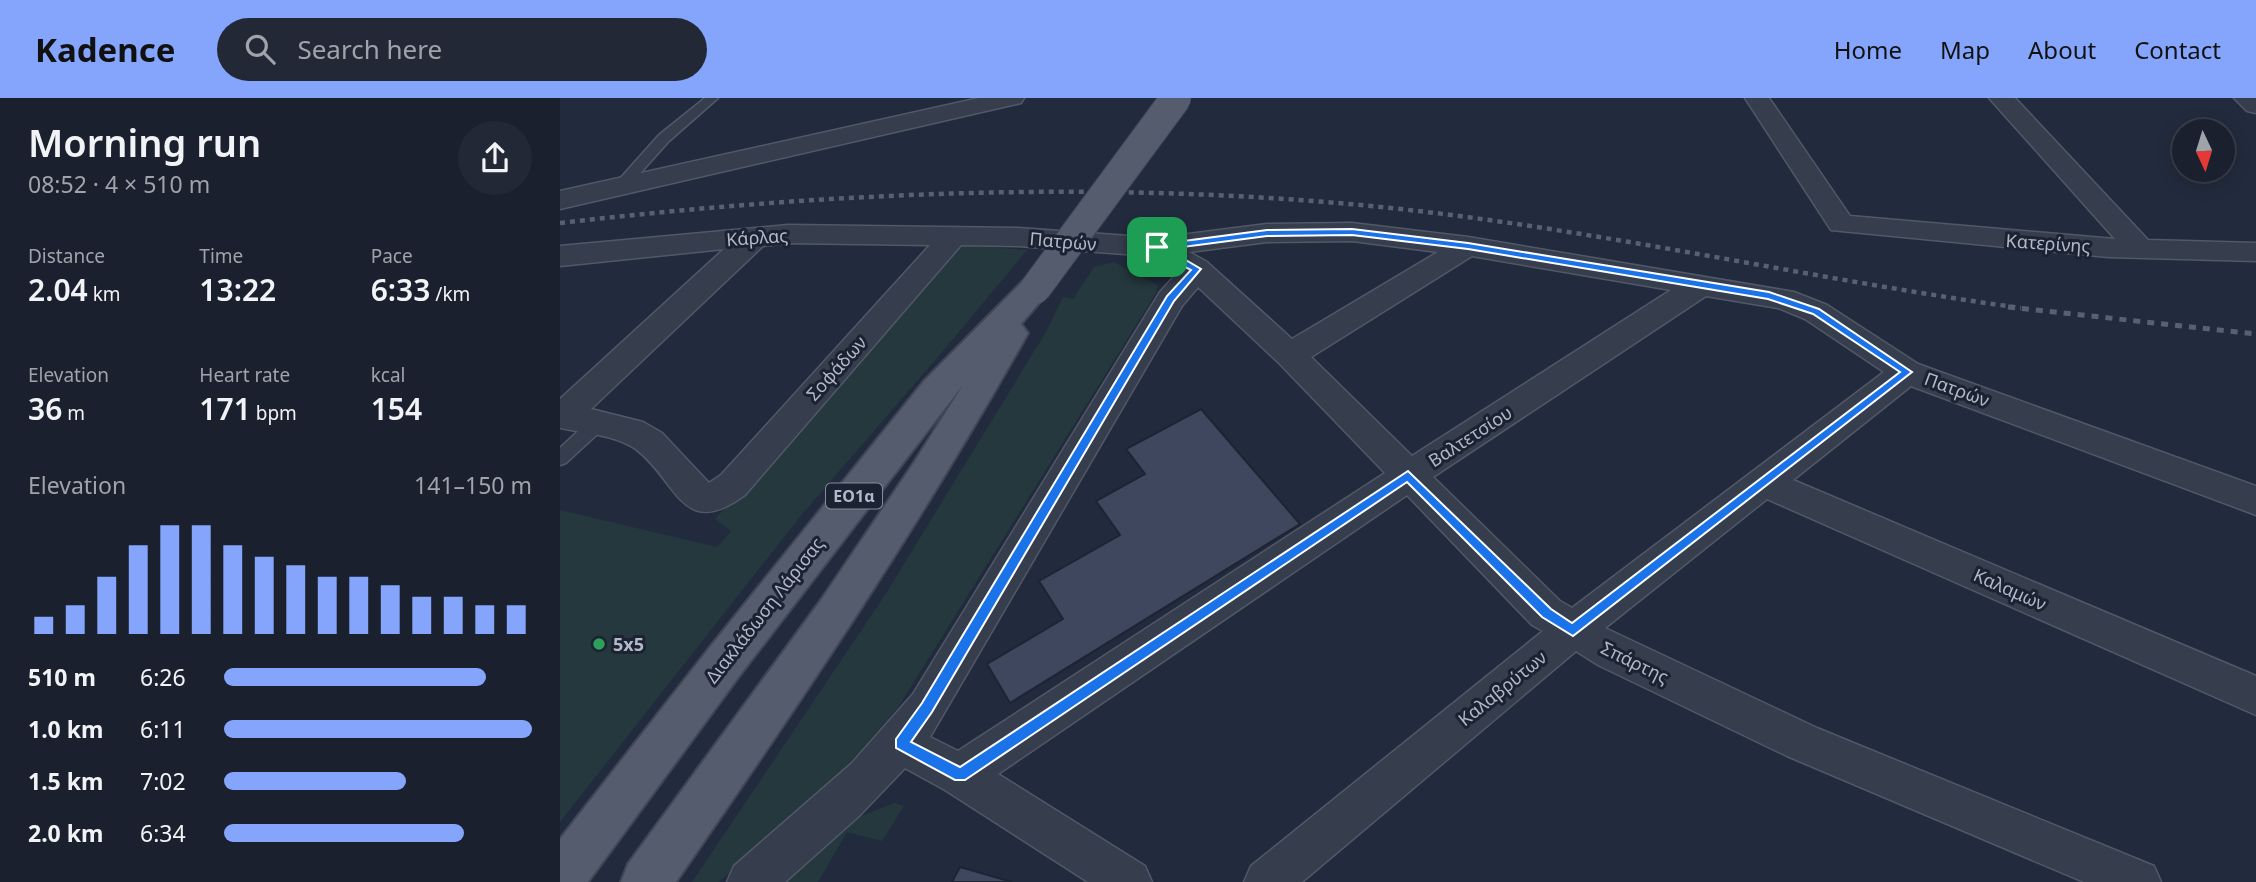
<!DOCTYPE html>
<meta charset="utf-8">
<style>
:root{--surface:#1a202e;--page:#232836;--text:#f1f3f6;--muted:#9fa3aa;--line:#383e4a;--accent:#84a5fb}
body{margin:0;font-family:"Noto Sans",sans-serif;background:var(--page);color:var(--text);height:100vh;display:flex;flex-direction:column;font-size:26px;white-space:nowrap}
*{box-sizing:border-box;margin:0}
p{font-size:23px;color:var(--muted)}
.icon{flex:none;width:38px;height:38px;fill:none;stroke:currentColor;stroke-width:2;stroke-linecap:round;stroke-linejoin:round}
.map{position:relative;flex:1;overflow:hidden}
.sheet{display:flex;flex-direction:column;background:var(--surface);width:560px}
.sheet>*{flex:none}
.needle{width:46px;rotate:176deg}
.fabs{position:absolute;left:1612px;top:21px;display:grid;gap:14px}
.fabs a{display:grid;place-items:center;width:63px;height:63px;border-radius:50%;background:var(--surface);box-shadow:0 4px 18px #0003,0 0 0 2px var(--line);font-size:35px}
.pin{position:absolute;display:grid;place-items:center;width:60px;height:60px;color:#fff;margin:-30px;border-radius:14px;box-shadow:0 4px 10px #0006}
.round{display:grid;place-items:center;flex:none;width:74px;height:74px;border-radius:37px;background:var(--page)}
.overview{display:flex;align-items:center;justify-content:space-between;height:119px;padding:0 28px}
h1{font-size:38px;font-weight:600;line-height:52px}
.metrics{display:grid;grid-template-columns:repeat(3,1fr);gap:10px;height:119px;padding:7px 28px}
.metrics div{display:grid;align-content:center}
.metrics b{font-size:30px;font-weight:600}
.metrics small{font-size:19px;font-weight:400}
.metrics p{font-size:19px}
.chart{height:196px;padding:14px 28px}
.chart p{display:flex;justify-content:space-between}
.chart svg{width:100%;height:126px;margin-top:7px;stroke:var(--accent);stroke-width:6}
ul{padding:0 28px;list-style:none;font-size:23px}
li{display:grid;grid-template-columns:112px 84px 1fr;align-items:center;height:52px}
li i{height:18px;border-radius:9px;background:var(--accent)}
header{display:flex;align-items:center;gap:42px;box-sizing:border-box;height:98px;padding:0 35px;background:var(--accent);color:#111}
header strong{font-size:33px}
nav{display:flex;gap:38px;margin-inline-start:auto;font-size:24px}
.search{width:490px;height:63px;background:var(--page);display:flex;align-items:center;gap:18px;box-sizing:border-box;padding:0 24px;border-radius:38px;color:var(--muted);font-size:26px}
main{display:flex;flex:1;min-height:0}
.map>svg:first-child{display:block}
.green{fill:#24383e}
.building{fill:#3e475d;stroke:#1d2434;stroke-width:2}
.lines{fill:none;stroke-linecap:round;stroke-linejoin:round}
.service-casing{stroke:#515868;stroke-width:3}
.minor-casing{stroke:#515868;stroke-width:3}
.primary-casing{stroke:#3f4656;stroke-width:4}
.service{fill:#363d4d;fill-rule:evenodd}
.minor{fill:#363d4d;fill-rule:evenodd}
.primary{fill:#545c6d;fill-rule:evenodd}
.rail-far1{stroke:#586074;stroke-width:4.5;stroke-dasharray:5 5;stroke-linecap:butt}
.rail{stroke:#586074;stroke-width:5;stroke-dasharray:7 7;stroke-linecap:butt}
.primary-bridge-casing{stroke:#3f4656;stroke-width:32;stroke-linecap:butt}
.primary-bridge{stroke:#545c6d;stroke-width:30}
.route{fill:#1a73e8;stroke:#fff;stroke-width:2;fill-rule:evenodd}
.leisure-dot{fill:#2e9e5b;stroke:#1b2232;stroke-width:2.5}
.labels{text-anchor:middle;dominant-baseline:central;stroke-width:6;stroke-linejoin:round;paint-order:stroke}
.shield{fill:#1b2232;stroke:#858b9b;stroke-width:2}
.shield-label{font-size:16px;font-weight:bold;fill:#b2b8c8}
.street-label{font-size:18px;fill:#b2b8c8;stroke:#1b2232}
.poi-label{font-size:18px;font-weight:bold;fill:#b2b8c8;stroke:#1b2232;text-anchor:start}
</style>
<header>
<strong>Kadence</strong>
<div class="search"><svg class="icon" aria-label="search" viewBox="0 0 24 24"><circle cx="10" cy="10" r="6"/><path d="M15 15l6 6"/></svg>Search here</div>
<nav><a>Home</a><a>Map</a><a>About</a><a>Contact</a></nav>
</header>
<main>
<section class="sheet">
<div class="overview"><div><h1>Morning run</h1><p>08:52 · 4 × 510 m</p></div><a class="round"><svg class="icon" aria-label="share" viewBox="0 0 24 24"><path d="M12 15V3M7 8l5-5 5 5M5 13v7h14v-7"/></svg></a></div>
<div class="metrics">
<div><p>Distance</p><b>2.04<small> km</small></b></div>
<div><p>Time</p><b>13:22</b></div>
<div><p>Pace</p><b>6:33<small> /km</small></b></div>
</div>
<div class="metrics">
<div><p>Elevation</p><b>36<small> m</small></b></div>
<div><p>Heart rate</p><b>171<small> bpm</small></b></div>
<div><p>kcal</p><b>154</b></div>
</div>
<div class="chart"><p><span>Elevation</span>141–150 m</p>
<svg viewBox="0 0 160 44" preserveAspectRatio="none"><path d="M5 44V38M15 44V34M25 44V24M35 44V13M45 44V6M55 44V6M65 44V13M75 44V17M85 44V20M95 44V24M105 44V24M115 44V27M125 44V31M135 44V31M145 44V34M155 44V34"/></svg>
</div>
<ul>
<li><b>510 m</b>6:26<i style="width:85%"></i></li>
<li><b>1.0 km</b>6:11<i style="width:100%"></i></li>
<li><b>1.5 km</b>7:02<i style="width:59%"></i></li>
<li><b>2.0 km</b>6:34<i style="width:78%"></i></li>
</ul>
</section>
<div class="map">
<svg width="1696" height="784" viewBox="0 0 1696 784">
<rect width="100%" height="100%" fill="#222b3d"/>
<g class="green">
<path d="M 400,147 L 467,152 L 384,252 L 243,415 L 0,724 L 0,412 L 157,449 L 171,433 L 155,421 Z"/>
<path d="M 554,164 L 598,187 L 596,195 L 337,611 L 276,680 L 159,784 L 132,784 L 325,497 L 486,234 L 503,199 L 513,201 L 534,169 Z"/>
<path d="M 334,705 L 344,708 L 322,743 L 287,734 L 258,784 L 225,784 L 294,721 Z"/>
</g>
<g class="building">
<path d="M 641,311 L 740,426 L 450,605 L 427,566 L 503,521 L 479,483 L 560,437 L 536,403 L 585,376 L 566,351 Z"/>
<path d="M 400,769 L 452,784 L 392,784 Z"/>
</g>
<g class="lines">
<defs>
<g id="service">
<path d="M 145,0 L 158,0 L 109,43 L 66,91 L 56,91 L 56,85 L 99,37 Z"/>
<path d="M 38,319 L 44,320 L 46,325 L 44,330 L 6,365 L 0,367 L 0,350 L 32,320 Z"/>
</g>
<g id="minor">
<path d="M 419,0 L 464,0 L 461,5 L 452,7 L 0,111 L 0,93 Z"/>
<path d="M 1185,0 L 1209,0 L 1290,118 L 1555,141 L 1429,0 L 1455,0 L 1588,142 L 1696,145 L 1696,163 L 1548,159 L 1271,132 Z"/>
<path d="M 1674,0 L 1696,0 L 1696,15 L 1687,13 Z"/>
<path d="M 792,125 L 908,139 L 1234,194 L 1267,207 L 1358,266 L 1696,388 L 1696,417 L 1351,288 L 1233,382 L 1696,578 L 1696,617 L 1207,401 L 1045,530 L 1257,630 L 1594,768 L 1601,784 L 1524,784 L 1227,658 L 1038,567 L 1016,553 L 742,784 L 684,784 L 691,768 L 983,533 L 972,527 L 847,397 L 438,676 L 585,768 L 592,784 L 528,784 L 385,692 L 345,670 L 299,718 L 225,784 L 167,784 L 174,768 L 291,666 L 353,596 L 600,194 L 619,173 L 591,158 L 458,148 L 401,147 L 185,397 C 122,443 118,384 77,352 C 57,337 24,335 0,330 L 0,301 L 164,151 L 0,168 L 0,148 L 228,127 L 458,130 L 597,140 L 707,126 ZM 792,143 L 878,154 L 732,241 L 647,164 L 629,154 L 707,144 ZM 228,145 L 370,147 L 161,377 L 149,385 L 102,335 L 83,324 L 31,311 L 203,148 ZM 912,158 L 1111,192 L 852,358 L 751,259 ZM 638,189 L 719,265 L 825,375 L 398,653 L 370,639 L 622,208 ZM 1146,198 L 1218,210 L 1245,221 L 1324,274 L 1012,510 L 1000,503 L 873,379 Z"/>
</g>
<path id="primary" d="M 475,180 L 487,183 L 491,191 L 461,226 L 468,235 C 362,425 240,605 116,784 L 61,784 L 68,766 L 261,502 L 353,366 L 403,287 L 180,577 L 28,784 L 0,784 L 0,741 L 150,549 L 364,283 L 463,183 Z"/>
</defs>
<use href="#service" class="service-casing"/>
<use href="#minor" class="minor-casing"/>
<use href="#primary" class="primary-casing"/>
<use href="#service" class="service"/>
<use href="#minor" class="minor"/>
<use href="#primary" class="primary"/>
<path class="rail-far1" d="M 0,125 C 270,94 540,82 811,108 C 1029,129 1243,180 1461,210"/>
<path class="rail" d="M 1448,209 L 1696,236"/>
<defs>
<path id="primary-bridge" d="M 475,191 L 616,0"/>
</defs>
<use href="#primary-bridge" class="primary-bridge-casing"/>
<use href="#primary-bridge" class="primary-bridge"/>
</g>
<path class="route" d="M 792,131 L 908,145 L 1209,194 L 1259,211 L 1352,274 L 1013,538 L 982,519 L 847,384 L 405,682 L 395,682 L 336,650 L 336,641 L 362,605 L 607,198 L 631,172 L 594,152 L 594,147 L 707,132 ZM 792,137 L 908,151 L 1208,201 L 1253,216 L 1340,274 L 1012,525 L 991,511 L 848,373 L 400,669 L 351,644 L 372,614 L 614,203 L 641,171 L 607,151 L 707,138 Z"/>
<circle class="leisure-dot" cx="39" cy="546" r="7"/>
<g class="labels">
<rect class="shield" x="266" y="385.5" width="56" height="25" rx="5"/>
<g class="shield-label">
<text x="294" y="398">ΕΟ1α</text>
</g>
<g class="street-label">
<text transform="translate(197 139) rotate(-4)">Κάρλας</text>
<text transform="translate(503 143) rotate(5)">Πατρών</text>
<text transform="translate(1488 145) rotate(4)">Κατερίνης</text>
<text transform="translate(276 270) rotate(-48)">Σοφάδων</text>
<text transform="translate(1397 291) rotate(20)">Πατρών</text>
<text transform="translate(910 338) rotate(-33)">Βαλτετσίου</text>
<text transform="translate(1450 491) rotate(24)">Καλαμών</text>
<text transform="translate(204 512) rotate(-52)">Διακλάδωση Λάρισας</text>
<text transform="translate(1075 564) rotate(26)">Σπάρτης</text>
<text transform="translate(942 590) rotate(-39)">Καλαβρύτων</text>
</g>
<g class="poi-label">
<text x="53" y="546">5x5</text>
</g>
</g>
</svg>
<div class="fabs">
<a><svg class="needle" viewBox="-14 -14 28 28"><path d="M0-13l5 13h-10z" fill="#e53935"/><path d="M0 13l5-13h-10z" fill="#9fa3aa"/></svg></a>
</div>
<div class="pin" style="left:597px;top:149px;background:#1e9e55"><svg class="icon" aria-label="arrive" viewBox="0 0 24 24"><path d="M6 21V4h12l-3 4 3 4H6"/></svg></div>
</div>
</main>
